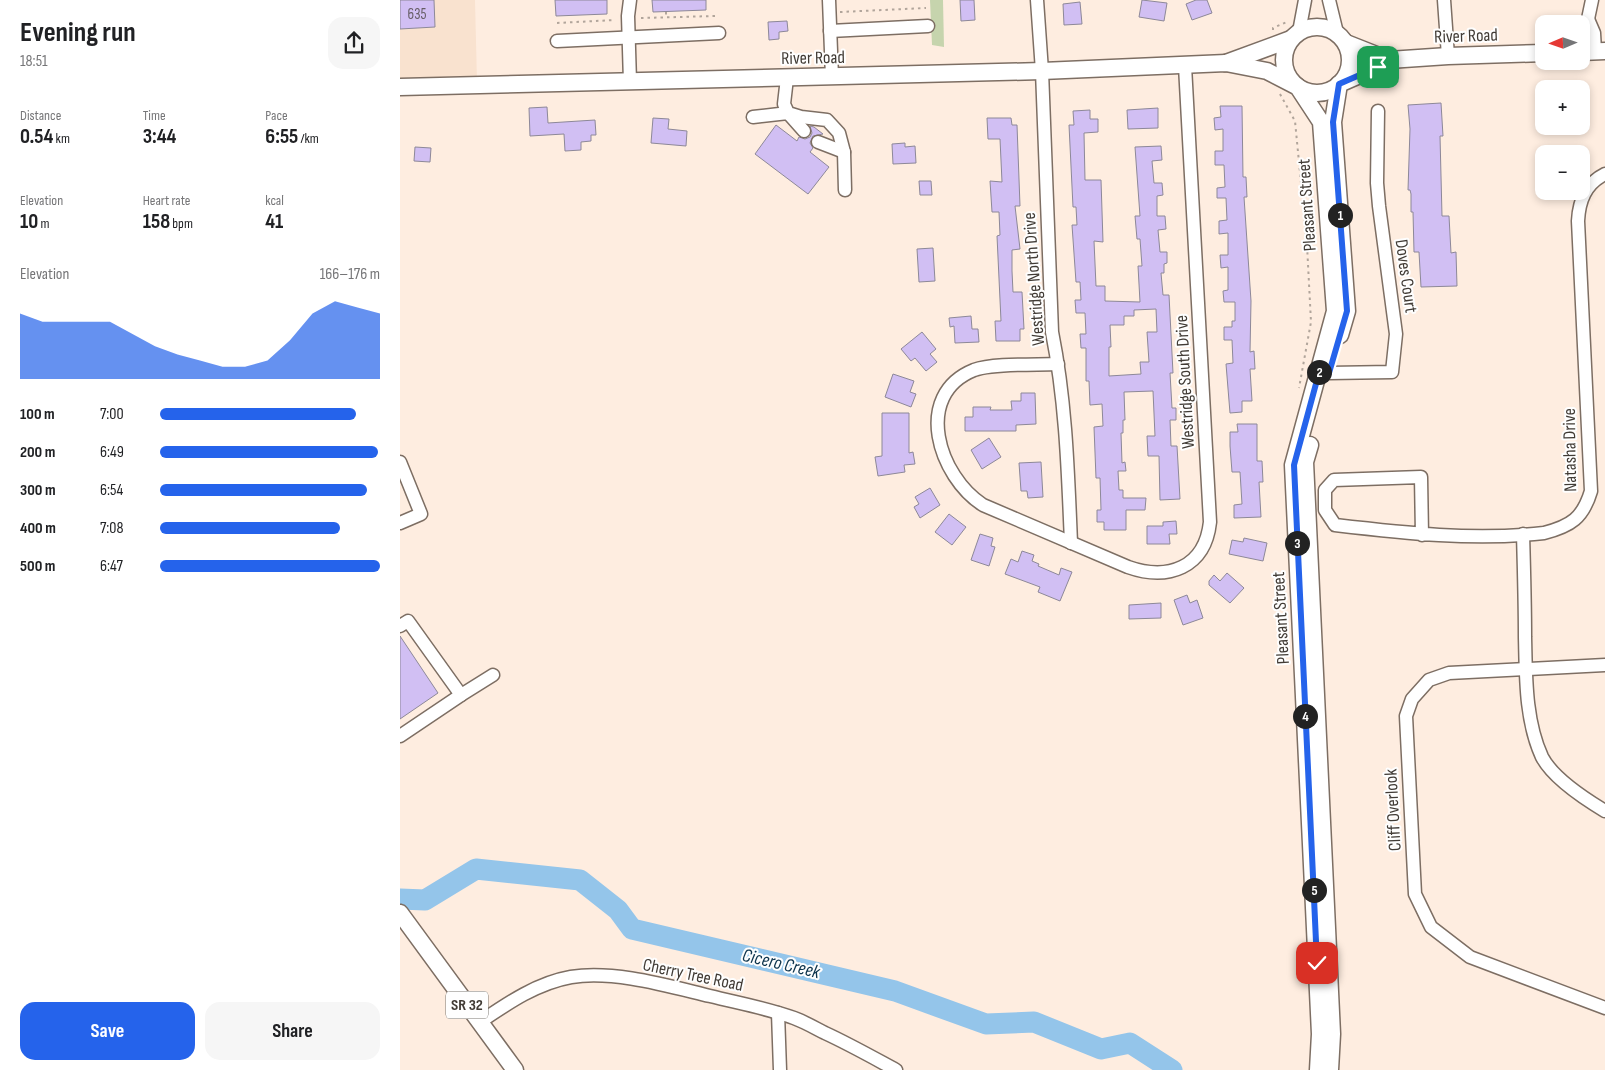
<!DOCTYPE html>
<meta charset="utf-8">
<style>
:root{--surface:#fff;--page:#f6f6f6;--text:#202124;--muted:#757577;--accent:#2563eb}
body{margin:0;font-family:"Sofia Sans Condensed",sans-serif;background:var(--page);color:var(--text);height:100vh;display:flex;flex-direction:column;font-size:19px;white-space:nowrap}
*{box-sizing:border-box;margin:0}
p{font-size:16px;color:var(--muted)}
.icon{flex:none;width:28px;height:28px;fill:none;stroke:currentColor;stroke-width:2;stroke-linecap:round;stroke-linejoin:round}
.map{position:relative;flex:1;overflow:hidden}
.details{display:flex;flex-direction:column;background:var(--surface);width:400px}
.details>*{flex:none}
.needle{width:32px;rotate:268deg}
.controls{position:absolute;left:1135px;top:15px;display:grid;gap:10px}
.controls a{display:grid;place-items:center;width:55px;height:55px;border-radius:10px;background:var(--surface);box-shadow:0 2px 8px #0003;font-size:25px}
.pin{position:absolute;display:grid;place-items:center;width:42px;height:42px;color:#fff;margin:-21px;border-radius:10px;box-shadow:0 2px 8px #0006}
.km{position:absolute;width:25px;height:25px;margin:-12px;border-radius:50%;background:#222;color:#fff;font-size:14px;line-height:25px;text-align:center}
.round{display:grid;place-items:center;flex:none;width:52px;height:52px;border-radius:15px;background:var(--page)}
.overview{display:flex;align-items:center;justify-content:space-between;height:85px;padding:0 20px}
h1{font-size:28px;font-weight:700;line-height:38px}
.figures{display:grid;grid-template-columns:repeat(3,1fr);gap:8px;height:85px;padding:5px 20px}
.figures div{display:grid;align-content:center}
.figures b{font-size:21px;font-weight:700}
.figures small{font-size:14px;font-weight:400}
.figures p{font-size:14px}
.chart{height:140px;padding:10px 20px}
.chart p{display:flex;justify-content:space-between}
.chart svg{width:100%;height:90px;margin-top:5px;fill:var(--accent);opacity:.7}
.primary-button{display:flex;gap:10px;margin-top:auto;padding:10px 20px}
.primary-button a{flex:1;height:58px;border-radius:15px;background:var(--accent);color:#fff;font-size:20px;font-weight:700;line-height:58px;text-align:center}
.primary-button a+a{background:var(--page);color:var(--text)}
ul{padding:0 20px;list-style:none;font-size:16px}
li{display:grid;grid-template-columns:80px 60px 1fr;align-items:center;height:38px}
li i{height:12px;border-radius:6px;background:var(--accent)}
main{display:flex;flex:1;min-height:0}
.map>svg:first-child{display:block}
.built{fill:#f9e2cf}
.green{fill:#c6d4ad}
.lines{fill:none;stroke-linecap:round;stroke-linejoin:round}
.river{stroke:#94c5ea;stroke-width:21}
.building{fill:#d1bff3;stroke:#8d8898;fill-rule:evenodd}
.minor-casing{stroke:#7d6e63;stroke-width:15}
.major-casing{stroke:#7d6e63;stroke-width:19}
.path{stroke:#b1a59b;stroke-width:2;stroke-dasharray:2.5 4;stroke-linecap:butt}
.minor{stroke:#fff;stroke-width:12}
.major{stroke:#fff;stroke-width:16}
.route-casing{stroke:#fff;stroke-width:10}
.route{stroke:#2563eb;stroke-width:6}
.labels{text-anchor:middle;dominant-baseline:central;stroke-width:4;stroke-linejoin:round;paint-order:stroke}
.number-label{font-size:15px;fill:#655c64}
.shield{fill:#fefefe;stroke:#7a7671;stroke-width:1}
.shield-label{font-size:16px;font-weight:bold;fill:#413b35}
.street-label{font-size:18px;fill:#413b35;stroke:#fefefe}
.water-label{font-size:19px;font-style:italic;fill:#0e354e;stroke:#fefefe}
</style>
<main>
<section class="details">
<div class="overview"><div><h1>Evening run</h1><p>18:51</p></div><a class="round"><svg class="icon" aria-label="share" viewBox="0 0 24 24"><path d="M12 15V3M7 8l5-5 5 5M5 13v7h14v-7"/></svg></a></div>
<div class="figures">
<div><p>Distance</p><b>0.54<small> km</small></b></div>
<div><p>Time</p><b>3:44</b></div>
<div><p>Pace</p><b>6:55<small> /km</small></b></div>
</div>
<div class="figures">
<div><p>Elevation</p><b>10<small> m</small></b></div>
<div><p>Heart rate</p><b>158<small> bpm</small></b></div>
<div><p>kcal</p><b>41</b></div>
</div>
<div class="chart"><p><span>Elevation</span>166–176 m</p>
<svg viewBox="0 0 160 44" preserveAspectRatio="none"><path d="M0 44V12L10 16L20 16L30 16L40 16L50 22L60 28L70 32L80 35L90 38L100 38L110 35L120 25L130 12L140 6L150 9L160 12V44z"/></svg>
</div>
<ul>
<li><b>100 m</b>7:00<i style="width:89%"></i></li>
<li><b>200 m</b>6:49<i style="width:99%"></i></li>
<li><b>300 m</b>6:54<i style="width:94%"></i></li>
<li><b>400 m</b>7:08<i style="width:82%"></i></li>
<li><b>500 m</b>6:47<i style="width:100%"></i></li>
</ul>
<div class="primary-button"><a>Save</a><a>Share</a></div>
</section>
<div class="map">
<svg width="1205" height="1070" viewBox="0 0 1205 1070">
<rect width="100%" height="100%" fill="#feede0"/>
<path class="built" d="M 0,0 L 75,0 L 77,81 L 0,83 Z"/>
<path class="green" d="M 530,0 L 543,0 L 544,47 L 532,45 Z"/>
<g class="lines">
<path class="river" d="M 0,899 L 25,900 L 76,869 L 180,880 L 218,910 L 232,929 L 495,991 L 586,1024 L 634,1022 L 701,1049 L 730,1043 L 772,1070"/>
</g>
<g class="building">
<path d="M 0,0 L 34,0 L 35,27 L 0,29 Z"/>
<path d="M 155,0 L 207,0 L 207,14 L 156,16 Z"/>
<path d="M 252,0 L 306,0 L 306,10 L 253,12 Z"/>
<path d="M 560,0 L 574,0 L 575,20 L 561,21 Z"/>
<path d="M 742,0 L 767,3 L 764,21 L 739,17 Z"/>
<path d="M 796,0 L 807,0 L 812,13 L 792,20 L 786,4 Z"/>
<path d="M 680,2 L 682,24 L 664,25 L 663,4 Z"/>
<path d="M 387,21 L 388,31 L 379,32 L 379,39 L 369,40 L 368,22 Z"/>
<path d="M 1041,103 L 1043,136 L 1040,136 L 1042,216 L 1049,216 L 1051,253 L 1056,252 L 1057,286 L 1021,287 L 1019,252 L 1014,252 L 1013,212 L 1011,212 L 1011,194 L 1010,190 L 1008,190 L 1010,129 L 1008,105 Z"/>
<path d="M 820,106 L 842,106 L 843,177 L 846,177 L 847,197 L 844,197 L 851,301 L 850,352 L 854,351 L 855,369 L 850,369 L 852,401 L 842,401 L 842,412 L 830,413 L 826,364 L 833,363 L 832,340 L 824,340 L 824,327 L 832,327 L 832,321 L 835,321 L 835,302 L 824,302 L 823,291 L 828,290 L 828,267 L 821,268 L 820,255 L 828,255 L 828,233 L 819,234 L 819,221 L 827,220 L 826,198 L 817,198 L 817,188 L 825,187 L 824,165 L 815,165 L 815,151 L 823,151 L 823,129 L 815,130 L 814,118 L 821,117 Z"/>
<path d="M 147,107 L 148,123 L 195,120 L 196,135 L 191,135 L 191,141 L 181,142 L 181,150 L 165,151 L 164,134 L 130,136 L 129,108 Z"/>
<path d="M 758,108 L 758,128 L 728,129 L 727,110 Z"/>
<path d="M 690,110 L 690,119 L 698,119 L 698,132 L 684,133 L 685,180 L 701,180 L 703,242 L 694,241 L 696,286 L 705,286 L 705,301 L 740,302 L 738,266 L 742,266 L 740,239 L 737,239 L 735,216 L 740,216 L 735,147 L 761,146 L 762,160 L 752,161 L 754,183 L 762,183 L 763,195 L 757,196 L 757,216 L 765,216 L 766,229 L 758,230 L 760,252 L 767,252 L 767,263 L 764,264 L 764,273 L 761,273 L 763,295 L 769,295 L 773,373 L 770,373 L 772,408 L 776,408 L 776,420 L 770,420 L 771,446 L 777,446 L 780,499 L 760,500 L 759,456 L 748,456 L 747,436 L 755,436 L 753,391 L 724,392 L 725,420 L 723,420 L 723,433 L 721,433 L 722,463 L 725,462 L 726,471 L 718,471 L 719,490 L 723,490 L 723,498 L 746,498 L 745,510 L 726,510 L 726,530 L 704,530 L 704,522 L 697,522 L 697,510 L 701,510 L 700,478 L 696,478 L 694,427 L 703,426 L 702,404 L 690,405 L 689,381 L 686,381 L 686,348 L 681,348 L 680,334 L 686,334 L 685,313 L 676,313 L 675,300 L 681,300 L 680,282 L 676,282 L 672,225 L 677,225 L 676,207 L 673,207 L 669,125 L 674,125 L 673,111 ZM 756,309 L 757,332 L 747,332 L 749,362 L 740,362 L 741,374 L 709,376 L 709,347 L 711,347 L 710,325 L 724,325 L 724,316 L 734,316 L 734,310 Z"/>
<path d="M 253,118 L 269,119 L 268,129 L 287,131 L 286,146 L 251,143 Z"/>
<path d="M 587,118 L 611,118 L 612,125 L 617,125 L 620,206 L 615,206 L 620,249 L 612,250 L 612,271 L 613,292 L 622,292 L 624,329 L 620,329 L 620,341 L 596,341 L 595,321 L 601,321 L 597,236 L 600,235 L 599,212 L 592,212 L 590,181 L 602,182 L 600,139 L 588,139 Z"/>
<path d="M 376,125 L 397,141 L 399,137 L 405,139 L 410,137 L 412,133 L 410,126 L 414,127 L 423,134 L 413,136 L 410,143 L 413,148 L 410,152 L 429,167 L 408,194 L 355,154 Z"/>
<path d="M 505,143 L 505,147 L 515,146 L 516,163 L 493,164 L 492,144 Z"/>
<path d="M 15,147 L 31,148 L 30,162 L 14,161 Z"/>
<path d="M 519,181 L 531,181 L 532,195 L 520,195 Z"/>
<path d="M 533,248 L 535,281 L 519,282 L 517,249 Z"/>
<path d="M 571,316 L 572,329 L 578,329 L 579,342 L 555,343 L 554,326 L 550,327 L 549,318 Z"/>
<path d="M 522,332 L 536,349 L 530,354 L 537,362 L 526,371 L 515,358 L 511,361 L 501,349 Z"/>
<path d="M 493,374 L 514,381 L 510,392 L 516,394 L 511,407 L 485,397 Z"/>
<path d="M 621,393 L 635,393 L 636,424 L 616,425 L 616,431 L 565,431 L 565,417 L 573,417 L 573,407 L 591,407 L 590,410 L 612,410 L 611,401 L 621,401 Z"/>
<path d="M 482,413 L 509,413 L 509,453 L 513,452 L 515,464 L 504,465 L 505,472 L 478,476 L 475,457 L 482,456 Z"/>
<path d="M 837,424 L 857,424 L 857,461 L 862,461 L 863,482 L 859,482 L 861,517 L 834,518 L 834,505 L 842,504 L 840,472 L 832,472 L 830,446 L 830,432 L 838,432 Z"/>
<path d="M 589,438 L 601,457 L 582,469 L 571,450 Z"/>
<path d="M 641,462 L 643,497 L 628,498 L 627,491 L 621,491 L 619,463 Z"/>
<path d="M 530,488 L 540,505 L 520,518 L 514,507 L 519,504 L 515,497 Z"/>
<path d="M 549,514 L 566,527 L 552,545 L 535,532 Z"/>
<path d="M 776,521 L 777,534 L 769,534 L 770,544 L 747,544 L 747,526 L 763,526 L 763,522 Z"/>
<path d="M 580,534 L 593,538 L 591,546 L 595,547 L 589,566 L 571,560 Z"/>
<path d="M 844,538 L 867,543 L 863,561 L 829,554 L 832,540 L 843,542 Z"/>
<path d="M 622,551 L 634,555 L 632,561 L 639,564 L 638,566 L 659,575 L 661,568 L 672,572 L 660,601 L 638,592 L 640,587 L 605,574 L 611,559 L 618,562 Z"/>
<path d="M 827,573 L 844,588 L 830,603 L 809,585 L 809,581 L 814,575 L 820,581 Z"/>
<path d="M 787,595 L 790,603 L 797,600 L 803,618 L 783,625 L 774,600 Z"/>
<path d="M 761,603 L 761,618 L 729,619 L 729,605 Z"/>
<path d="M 0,636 L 38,693 L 0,719 Z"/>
</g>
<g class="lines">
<defs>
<g id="minor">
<path d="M 230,0 L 228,16 L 230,82"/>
<path d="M 429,0 L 432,77"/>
<path d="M 637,0 L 642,71 L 652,332 C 666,402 668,472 671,543"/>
<path d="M 929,0 L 937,33"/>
<path d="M 1044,0 L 1048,56"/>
<path d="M 1188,19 L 1194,33 L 1195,51"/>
<path d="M 1181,29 L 1188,19 L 1192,0"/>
<path d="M 430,31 L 528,26"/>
<path d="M 899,32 L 905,0"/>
<path d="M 157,41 L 319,33"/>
<path d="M 387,78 L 384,104 L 388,113 L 401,117 L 427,120 L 439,133 L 444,152 L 445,190"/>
<path d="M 353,117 L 388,113 L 404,131"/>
<path d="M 418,142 L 444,152"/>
<path d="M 658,364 C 636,365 593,363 574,370 C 512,395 539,477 583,505 L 728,567 C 768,581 805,568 810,522 L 785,66"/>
<path d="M 920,369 L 929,373 L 992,372 L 996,334 L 979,206 L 977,183 L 978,111"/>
<path d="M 0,462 L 21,514 L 0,523"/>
<path d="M 1123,534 C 1124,569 1125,603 1125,637 C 1126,676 1125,720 1142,757 C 1153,778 1185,799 1205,811"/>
<path d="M 1022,535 L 1021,477 L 934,480 L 925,490 L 925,510 L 935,525 C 1004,533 1074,541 1144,533 C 1171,526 1183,518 1191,491 L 1178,221 C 1179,201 1185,184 1205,174"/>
<path d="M 0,626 L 8,621 L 61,695 L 93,675"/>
<path d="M 1205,665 L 1049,673 L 1029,680 L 1012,699 L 1006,716 L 1015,894 L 1031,927 L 1070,957 L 1205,1008"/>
<path d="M 0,736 L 61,695"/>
<path d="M 378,1013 L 380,1070"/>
<path d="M 80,1022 C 108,1003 137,983 171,977 C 214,970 268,986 310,996 C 338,1003 367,1008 394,1018 C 405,1022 415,1028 425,1033 C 449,1044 472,1057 496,1070"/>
</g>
<g id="major">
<circle cx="917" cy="60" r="33"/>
<path d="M 946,43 L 989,60 L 1048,56 L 1144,53"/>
<path d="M 1181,52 L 1205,51"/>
<path d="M 826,63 L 891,39"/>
<path d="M 0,87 L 642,71 L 826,63 L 867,71 L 898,87 L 921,122 L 935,311 L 893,465 L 920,1034 L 918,1070"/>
<path d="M 940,335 L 947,311 L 933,122 L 939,84 L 978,67 L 989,60"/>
<path d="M 910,445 L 905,462 L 932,1034 L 930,1070"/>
<path d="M 0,913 L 115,1070"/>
</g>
</defs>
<use href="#minor" class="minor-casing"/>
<use href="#major" class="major-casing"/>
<g class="path">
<path d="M 266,12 L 266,17"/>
<path d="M 440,12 L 526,8"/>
<path d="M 241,18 L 316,16"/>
<path d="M 157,23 L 215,20"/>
<path d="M 873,30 L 873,28 L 889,21"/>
<path d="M 880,94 L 895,121 L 907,245 L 911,322 L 899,388"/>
</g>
<use href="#minor" class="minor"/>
<use href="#major" class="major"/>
</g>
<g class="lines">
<defs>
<path id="route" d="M 917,963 L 894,465 L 920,369 L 929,373 L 947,311 L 933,122 L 939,84 L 978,67"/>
</defs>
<use href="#route" class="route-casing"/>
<use href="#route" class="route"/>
</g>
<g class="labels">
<g class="number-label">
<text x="17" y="14">635</text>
</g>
<rect class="shield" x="46" y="991.5" width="42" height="27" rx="4"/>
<g class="shield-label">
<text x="67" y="1005">SR 32</text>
</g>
<g class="street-label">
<text transform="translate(1066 36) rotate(-2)">River Road</text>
<text transform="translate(413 58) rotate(-1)">River Road</text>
<text transform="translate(907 205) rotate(-94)">Pleasant Street</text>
<text transform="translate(1006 276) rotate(82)">Doves Court</text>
<text transform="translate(634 279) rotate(-94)">Westridge North Drive</text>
<text transform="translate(785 382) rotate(-93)">Westridge South Drive</text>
<text transform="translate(1170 450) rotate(-91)">Natasha Drive</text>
<text transform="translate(881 618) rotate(-93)">Pleasant Street</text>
<text transform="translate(993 810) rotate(-93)">Cliff Overlook</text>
<text transform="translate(293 975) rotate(12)">Cherry Tree Road</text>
</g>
<g class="water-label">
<text transform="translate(381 964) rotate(13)">Cicero Creek</text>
</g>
</g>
</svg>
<div class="controls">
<a><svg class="needle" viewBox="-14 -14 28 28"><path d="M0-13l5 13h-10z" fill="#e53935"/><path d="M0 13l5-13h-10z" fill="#757577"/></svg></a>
<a>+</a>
<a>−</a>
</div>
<div class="pin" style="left:978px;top:67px;background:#1e9e55"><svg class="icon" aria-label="arrive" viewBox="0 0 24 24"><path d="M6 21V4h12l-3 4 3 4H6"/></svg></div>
<div class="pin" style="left:917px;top:963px;background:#d93025"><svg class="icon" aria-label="check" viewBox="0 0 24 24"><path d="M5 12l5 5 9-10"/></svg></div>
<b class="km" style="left:940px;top:215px">1</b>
<b class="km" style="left:919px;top:372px">2</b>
<b class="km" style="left:897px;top:543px">3</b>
<b class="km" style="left:905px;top:716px">4</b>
<b class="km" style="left:914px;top:890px">5</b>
</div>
</main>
